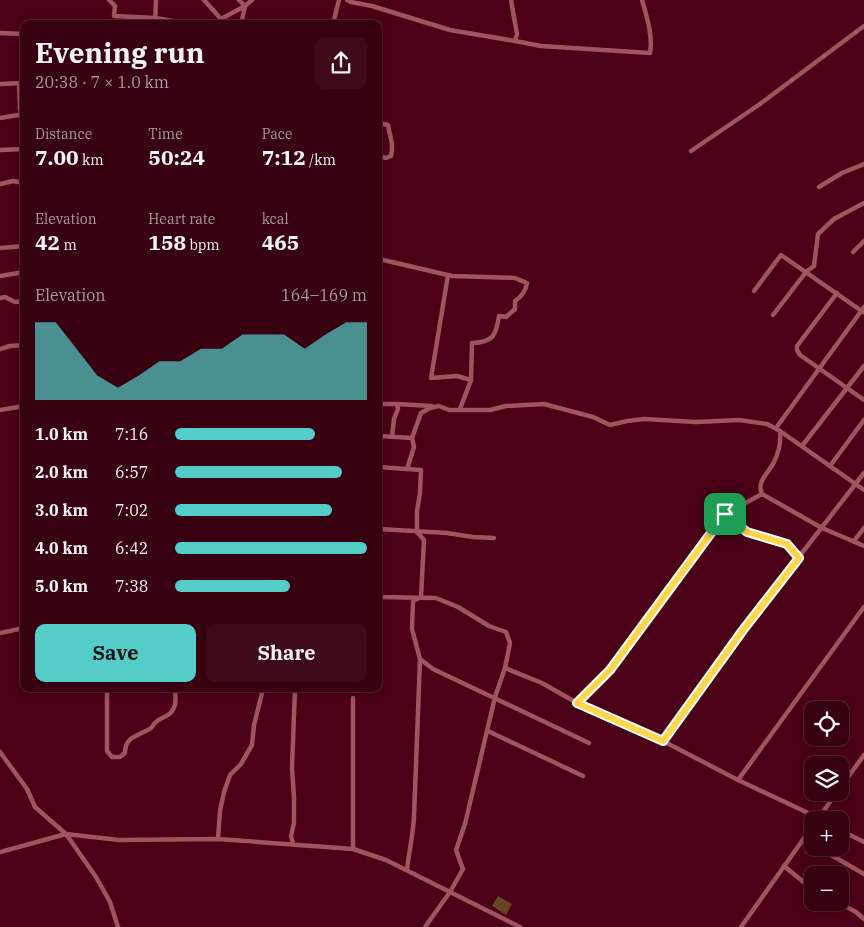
<!DOCTYPE html>
<meta charset="utf-8">
<style>
:root{--surface:#380111;--page:#3f0b1a;--text:#f1f3f6;--muted:#ab979f;--line:#522331;--accent:#54cdc8}
body{margin:0;font-family:"IBM Plex Serif",serif;background:var(--page);color:var(--text);height:100vh;display:flex;flex-direction:column;font-size:19px;white-space:nowrap}
*{box-sizing:border-box;margin:0}
p{font-size:16px;color:var(--muted)}
.icon{flex:none;width:28px;height:28px;fill:none;stroke:currentColor;stroke-width:2;stroke-linecap:round;stroke-linejoin:round}
.map{position:relative;flex:1;overflow:hidden}
.drawer{position:absolute;left:20px;top:20px;width:362px;height:672px;display:flex;flex-direction:column;background:var(--surface);border-radius:10px;box-shadow:0 2px 8px #0003,0 0 0 1px var(--line)}
.drawer>*{flex:none}
.tools{position:absolute;left:804px;top:701px;display:grid;gap:10px}
.tools a{display:grid;place-items:center;width:45px;height:45px;border-radius:10px;background:var(--surface);box-shadow:0 2px 8px #0003,0 0 0 1px var(--line);font-size:25px}
.pin{position:absolute;display:grid;place-items:center;width:42px;height:42px;color:#fff;margin:-21px;border-radius:10px;box-shadow:0 2px 8px #0006}
.round{display:grid;place-items:center;flex:none;width:52px;height:52px;border-radius:10px;background:var(--page)}
.overview{display:flex;align-items:center;justify-content:space-between;height:85px;padding:0 15px}
h1{font-size:28px;font-weight:800;line-height:38px}
.stats{display:grid;grid-template-columns:repeat(3,1fr);gap:8px;height:85px;padding:5px 15px}
.stats div{display:grid;align-content:center}
.stats b{font-size:21px;font-weight:800}
.stats small{font-size:14px;font-weight:400}
.stats p{font-size:14px}
.chart{height:140px;padding:10px 15px}
.chart p{display:flex;justify-content:space-between}
.chart svg{width:100%;height:90px;margin-top:5px;fill:var(--accent);opacity:.7}
.cta{display:flex;gap:10px;margin-top:auto;padding:10px 15px}
.cta a{flex:1;height:58px;border-radius:10px;background:var(--accent);color:#111;font-size:20px;font-weight:800;line-height:58px;text-align:center}
.cta a+a{background:var(--page);color:var(--text)}
ul{padding:0 15px;list-style:none;font-size:16px}
li{display:grid;grid-template-columns:80px 60px 1fr;align-items:center;height:38px}
li i{height:12px;border-radius:6px;background:var(--accent)}
.map>svg:first-child{display:block}
.green{fill:#644721}
.lines{fill:none;stroke-linecap:round;stroke-linejoin:round}
.street{stroke:#a1535f;stroke-width:4.5}
.route-casing{stroke:#fff;stroke-width:10}
.route{stroke:#ffd54a;stroke-width:6}
</style>
<div class="map">
<svg width="864" height="927" viewBox="0 0 864 927">
<rect width="100%" height="100%" fill="#4a0117"/>
<path class="green" d="M 498,896 L 512,904 L 506,915 L 492,906 Z"/>
<g class="lines">
<g class="street">
<path d="M 109,0 L 115,6 L 114,16 L 156,18 L 189,24"/>
<path d="M 204,0 L 221,19 L 245,6 L 239,0"/>
<path d="M 347,0 L 351,2 L 372,6 L 450,30 L 515,41 L 541,46 L 650,53 C 653,36 647,17 642,0"/>
<path d="M 511,0 L 517,34 L 515,41"/>
<path d="M 155,24 L 156,0"/>
<path d="M 241,24 L 245,6 L 252,0"/>
<path d="M 333,24 L 339,0"/>
<path d="M 0,33 L 24,34"/>
<path d="M 19,83 L 20,110 L 23,115 L 21,118 L 24,138"/>
<path d="M 0,84 L 24,83"/>
<path d="M 0,118 L 24,114"/>
<path d="M 379,123 L 388,125 C 390,138 394,142 391,156 L 386,158 L 379,156"/>
<path d="M 0,150 L 24,149"/>
<path d="M 691,151 L 760,104 L 864,26"/>
<path d="M 0,184 L 13,181 L 24,183"/>
<path d="M 819,187 L 842,173 L 864,164"/>
<path d="M 0,248 L 24,246"/>
<path d="M 853,252 L 864,241"/>
<path d="M 379,259 L 452,276 L 515,278 L 527,283 C 526,290 521,297 515,301 L 515,309 L 506,317 L 499,316 C 496,336 493,342 472,343 L 471,380 L 460,409"/>
<path d="M 448,275 L 431,378 L 457,376 L 471,380"/>
<path d="M 0,276 L 24,272"/>
<path d="M 754,291 L 781,255 L 863,312"/>
<path d="M 837,293 L 797,346 L 797,350 L 800,355 L 864,400"/>
<path d="M 0,298 L 5,297 L 15,302 L 24,301"/>
<path d="M 773,315 L 806,272 L 814,266 L 818,234 L 834,219 L 864,203"/>
<path d="M 0,349 L 10,346 L 24,345"/>
<path d="M 379,404 L 397,404"/>
<path d="M 0,410 L 24,406"/>
<path d="M 776,428 L 864,307"/>
<path d="M 780,431 L 864,490"/>
<path d="M 379,436 L 412,438 L 414,447 L 407,469 L 421,470 L 420,493 L 417,511 L 417,532 L 424,540 L 421,597 L 413,601 L 412,629 L 420,659 L 414,817 C 413,835 409,852 407,870"/>
<path d="M 392,437 L 394,419 L 398,409 L 397,404 L 432,406"/>
<path d="M 412,438 L 421,413 L 430,408 L 439,406 L 449,410 L 490,410 L 506,406 L 544,404 L 593,417 L 610,425 L 627,421 L 644,419 L 696,422 L 739,420 L 767,424 L 780,431 C 781,442 779,452 774,462 C 769,473 756,481 762,494 L 822,528 L 864,546"/>
<path d="M 802,446 L 864,366"/>
<path d="M 830,466 L 864,420"/>
<path d="M 379,467 L 407,469"/>
<path d="M 725,514 L 747,532 L 787,544 L 799,558"/>
<path d="M 379,529 L 447,533 L 473,537 L 494,538"/>
<path d="M 854,541 L 864,528"/>
<path d="M 379,597 L 436,598 L 458,607 L 489,626 L 506,632 L 510,643 L 505,668 L 495,697 L 465,824 L 456,850 L 463,869 L 450,892 L 425,927"/>
<path d="M 0,633 L 24,628"/>
<path d="M 420,659 L 433,669 L 589,743"/>
<path d="M 505,668 L 542,683 L 577,703 L 663,741 L 738,780 L 823,820"/>
<path d="M 107,689 L 107,751 L 112,757 L 120,757 L 125,753 C 125,735 140,736 151,728 C 154,725 153,724 156,722 C 159,719 163,718 166,716 C 177,711 176,699 175,689"/>
<path d="M 353,698 L 353,849"/>
<path d="M 577,703 L 610,670 L 725,514 L 762,494"/>
<path d="M 488,731 L 583,776"/>
<path d="M 663,741 L 743,629 L 864,473"/>
<path d="M 0,752 L 27,789 L 35,807 L 66,834 L 96,877 L 110,902 L 118,927"/>
<path d="M 738,780 L 864,607"/>
<path d="M 840,788 L 864,755"/>
<path d="M 818,819 L 837,792"/>
<path d="M 840,830 L 864,842"/>
<path d="M 805,837 L 812,843"/>
<path d="M 218,839 L 220,811 L 224,792 L 230,775 L 241,764 L 252,745 L 254,725 L 263,689"/>
<path d="M 293,844 L 291,836 L 294,823 L 294,797 L 292,768 L 295,689"/>
<path d="M 819,848 L 864,874"/>
<path d="M 0,852 L 66,834 L 119,840 L 218,839 L 353,849 L 386,860 L 520,927"/>
<path d="M 784,866 L 812,889"/>
<path d="M 837,902 L 856,912 L 864,919"/>
<path d="M 741,927 L 812,827"/>
</g>
</g>
<g class="lines">
<defs>
<path id="route" d="M 725,514 L 747,532 L 787,544 L 799,558 L 743,630 L 663,741 L 577,703 L 610,670 Z"/>
</defs>
<use href="#route" class="route-casing"/>
<use href="#route" class="route"/>
</g>
</svg>
<div class="tools">
<a><svg class="icon" aria-label="locate" viewBox="0 0 24 24"><circle cx="12" cy="12" r="6"/><path d="M12 2v4M12 18v4M2 12h4M18 12h4"/></svg></a>
<a><svg class="icon" aria-label="layers" viewBox="0 0 24 24"><path d="M12 4l9 5-9 5-9-5zM3 14l9 5 9-5"/></svg></a>
<a>+</a>
<a>−</a>
</div>
<div class="pin" style="left:725px;top:514px;background:#1e9e55"><svg class="icon" aria-label="arrive" viewBox="0 0 24 24"><path d="M6 21V4h12l-3 4 3 4H6"/></svg></div>
<section class="drawer">
<div class="overview"><div><h1>Evening run</h1><p>20:38 · 7 × 1.0 km</p></div><a class="round"><svg class="icon" aria-label="share" viewBox="0 0 24 24"><path d="M12 15V3M7 8l5-5 5 5M5 13v7h14v-7"/></svg></a></div>
<div class="stats">
<div><p>Distance</p><b>7.00<small> km</small></b></div>
<div><p>Time</p><b>50:24</b></div>
<div><p>Pace</p><b>7:12<small> /km</small></b></div>
</div>
<div class="stats">
<div><p>Elevation</p><b>42<small> m</small></b></div>
<div><p>Heart rate</p><b>158<small> bpm</small></b></div>
<div><p>kcal</p><b>465</b></div>
</div>
<div class="chart"><p><span>Elevation</span>164–169 m</p>
<svg viewBox="0 0 160 44" preserveAspectRatio="none"><path d="M0 44V6L10 6L20 19L30 32L40 38L50 32L60 25L70 25L80 19L90 19L100 12L110 12L120 12L130 19L140 12L150 6L160 6V44z"/></svg>
</div>
<ul>
<li><b>1.0 km</b>7:16<i style="width:73%"></i></li>
<li><b>2.0 km</b>6:57<i style="width:87%"></i></li>
<li><b>3.0 km</b>7:02<i style="width:82%"></i></li>
<li><b>4.0 km</b>6:42<i style="width:100%"></i></li>
<li><b>5.0 km</b>7:38<i style="width:60%"></i></li>
</ul>
<div class="cta"><a>Save</a><a>Share</a></div>
</section>
</div>
